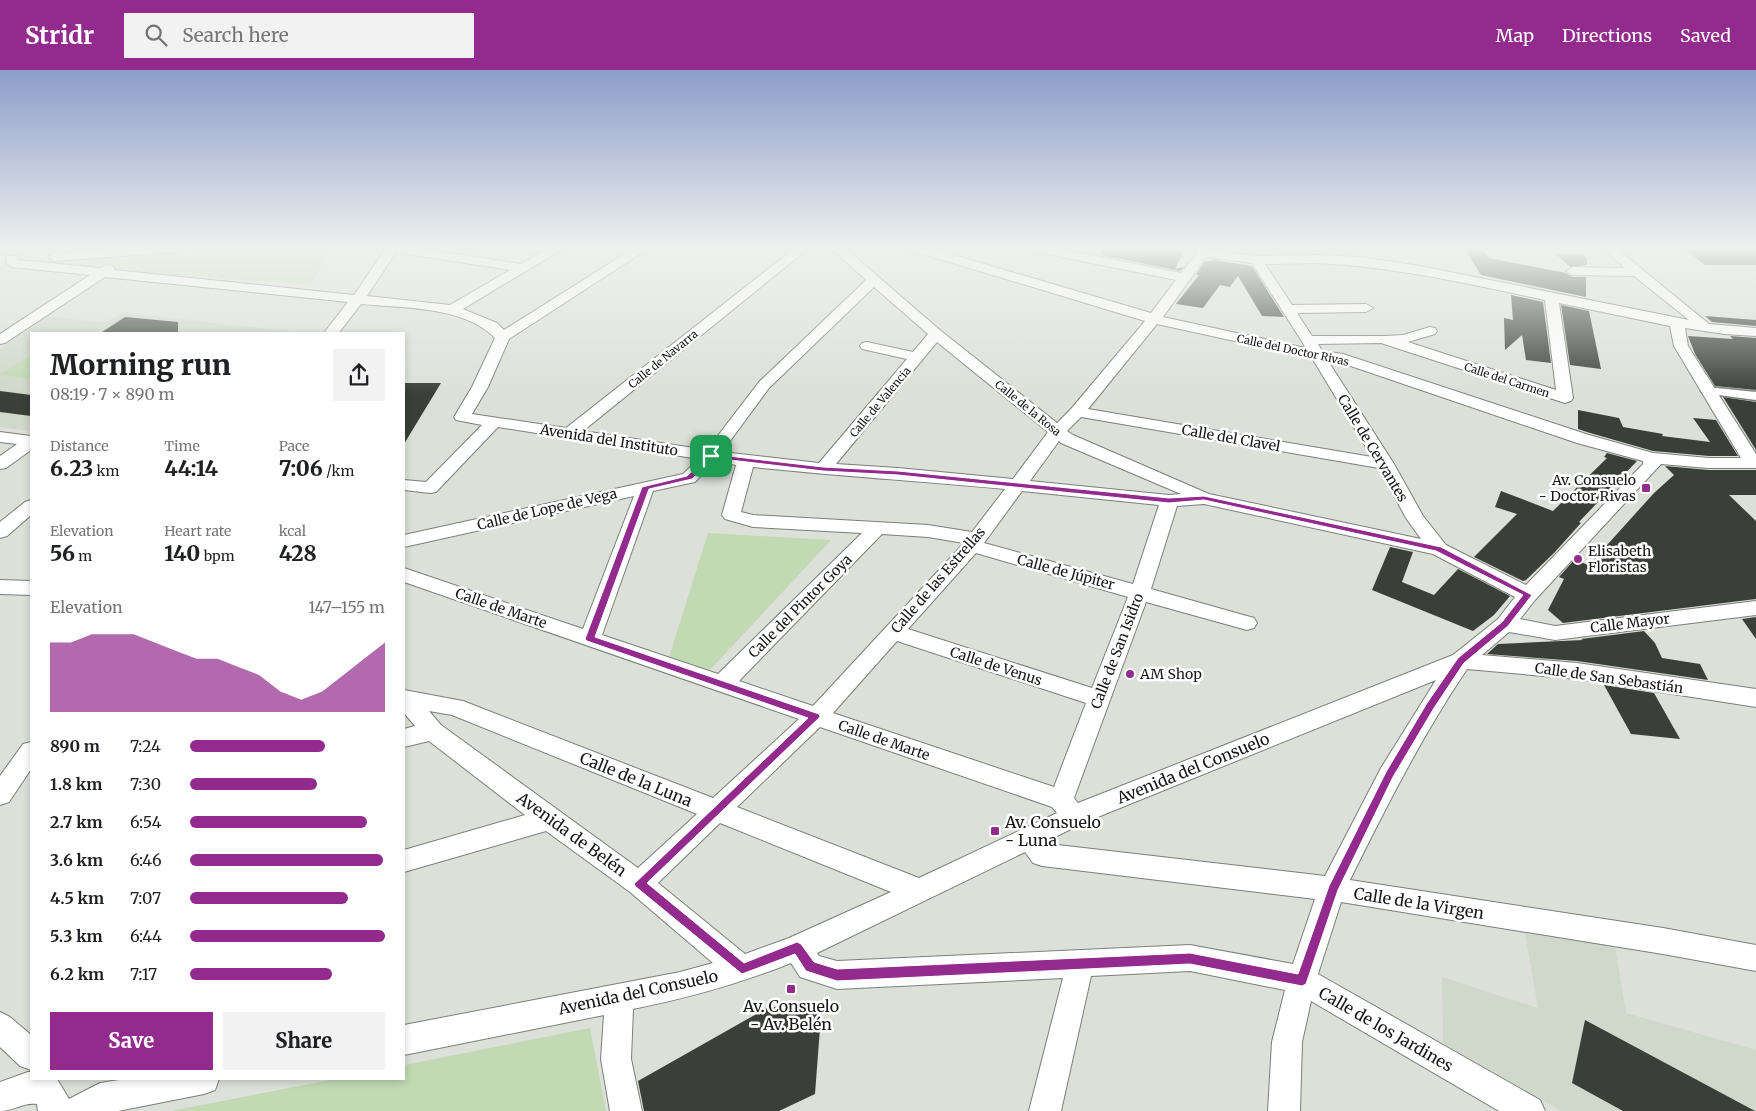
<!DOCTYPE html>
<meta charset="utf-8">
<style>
:root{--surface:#fff;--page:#f2f2f2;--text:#202124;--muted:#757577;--accent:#932a8d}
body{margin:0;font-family:Merriweather,serif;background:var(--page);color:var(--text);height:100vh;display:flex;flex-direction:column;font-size:19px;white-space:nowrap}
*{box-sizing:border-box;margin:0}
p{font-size:16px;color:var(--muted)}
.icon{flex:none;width:28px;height:28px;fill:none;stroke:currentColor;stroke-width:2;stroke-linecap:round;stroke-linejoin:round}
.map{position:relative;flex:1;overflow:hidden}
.sheet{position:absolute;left:30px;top:262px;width:375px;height:748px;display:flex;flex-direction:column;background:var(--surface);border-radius:0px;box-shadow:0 2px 8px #0003}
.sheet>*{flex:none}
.pin{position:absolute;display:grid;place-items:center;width:42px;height:42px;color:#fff;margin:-21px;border-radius:10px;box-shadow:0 2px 8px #0006}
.round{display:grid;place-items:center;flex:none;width:52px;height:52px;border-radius:0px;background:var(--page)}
.head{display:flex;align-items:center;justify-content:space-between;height:85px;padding:0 20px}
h1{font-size:28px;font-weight:800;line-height:38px}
.metrics{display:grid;grid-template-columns:repeat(3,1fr);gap:8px;height:85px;padding:5px 20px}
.metrics div{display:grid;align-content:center}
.metrics b{font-size:21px;font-weight:800}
.metrics small{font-size:14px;font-weight:400}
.metrics p{font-size:14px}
.chart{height:140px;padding:10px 20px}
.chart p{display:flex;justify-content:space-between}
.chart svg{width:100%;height:90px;margin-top:5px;fill:var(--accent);opacity:.7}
.cta{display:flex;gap:10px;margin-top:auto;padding:10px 20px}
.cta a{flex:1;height:58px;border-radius:0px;background:var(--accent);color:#fff;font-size:20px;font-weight:800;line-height:58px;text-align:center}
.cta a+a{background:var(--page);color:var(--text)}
ul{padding:0 20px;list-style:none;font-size:16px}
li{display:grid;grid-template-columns:80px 60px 1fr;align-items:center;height:38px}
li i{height:12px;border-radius:6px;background:var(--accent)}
header{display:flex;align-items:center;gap:30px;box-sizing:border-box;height:70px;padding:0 25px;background:var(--accent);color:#fff}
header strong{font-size:24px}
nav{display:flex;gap:28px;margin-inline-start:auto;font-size:18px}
.search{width:350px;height:45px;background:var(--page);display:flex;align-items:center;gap:12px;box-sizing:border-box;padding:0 18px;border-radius:0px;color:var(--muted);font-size:19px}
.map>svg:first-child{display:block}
.built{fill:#cfd8ca}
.green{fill:#c2d9b4}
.building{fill:#3b3f39}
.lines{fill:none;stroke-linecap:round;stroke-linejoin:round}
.pedestrian-casing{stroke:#7b7f79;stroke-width:3}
.minor-casing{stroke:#7b7f79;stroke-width:2}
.pedestrian{fill:#fff;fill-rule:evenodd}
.minor{fill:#fff;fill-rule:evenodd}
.route{fill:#932a8d;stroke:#fff;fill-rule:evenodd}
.poi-dot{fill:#932a8d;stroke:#fff;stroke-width:2}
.labels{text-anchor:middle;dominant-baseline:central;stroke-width:5;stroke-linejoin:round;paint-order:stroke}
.far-street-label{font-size:11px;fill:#161816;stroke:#fff}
.street-label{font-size:14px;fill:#161816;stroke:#fff}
.poi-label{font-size:14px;fill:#161816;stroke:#fff;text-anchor:start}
.near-street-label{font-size:16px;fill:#161816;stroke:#fff}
.near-poi-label{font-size:16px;fill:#161816;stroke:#fff;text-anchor:start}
</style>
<header>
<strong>Stridr</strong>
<div class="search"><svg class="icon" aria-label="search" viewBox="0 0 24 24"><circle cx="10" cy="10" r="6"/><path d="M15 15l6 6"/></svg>Search here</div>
<nav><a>Map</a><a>Directions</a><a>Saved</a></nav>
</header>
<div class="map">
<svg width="1756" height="1041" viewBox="0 0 1756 1041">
<rect width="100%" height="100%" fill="#dce0d9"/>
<g class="built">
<path d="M 124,243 L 315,264 L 31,264 L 31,361 L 0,357 L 0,279 L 48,246 L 103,253 Z"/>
<path d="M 1524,857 L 1615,877 L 1626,943 L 1756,980 L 1756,1041 L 1561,1041 L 1443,973 L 1442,907 L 1538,938 Z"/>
</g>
<g class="green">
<path d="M 333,178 L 310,215 L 12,193 Z"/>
<path d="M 31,285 L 31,309 L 0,305 L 0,304 Z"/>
<path d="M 708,463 L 831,470 L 710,600 L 669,587 Z"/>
<path d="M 590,958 L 606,1041 L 171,1041 L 335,1009 L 404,1009 L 404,995 Z"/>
</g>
<g class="building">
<path d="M 1102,178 L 1149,178 L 1160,180 L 1162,178 L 1168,178 L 1184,181 L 1175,199 L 1184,197 L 1180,201 L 1102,185 Z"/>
<path d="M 1464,178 L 1481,178 L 1489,188 L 1566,203 L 1573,207 L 1586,207 L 1586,227 L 1481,205 Z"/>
<path d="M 1684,178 L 1756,178 L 1756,195 L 1705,195 Z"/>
<path d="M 1556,184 L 1582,184 L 1587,188 L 1587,195 L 1570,197 Z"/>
<path d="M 1214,190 L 1252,196 L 1284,247 L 1262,246 L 1238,206 L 1230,217 L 1220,215 L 1203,238 L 1176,234 L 1199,205 L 1196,205 L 1204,192 Z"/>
<path d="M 1511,225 L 1543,232 L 1551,293 L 1526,290 L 1522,265 L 1505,280 L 1504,248 L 1513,250 Z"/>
<path d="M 1561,235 L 1589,241 L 1601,299 L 1570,295 Z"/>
<path d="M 1705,246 L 1756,250 L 1756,256 L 1712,252 Z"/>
<path d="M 125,247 L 178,252 L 178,264 L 99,264 Z"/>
<path d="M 1688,266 L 1733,269 L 1730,266 L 1756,268 L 1756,320 L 1715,316 L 1695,284 Z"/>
<path d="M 404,313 L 441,313 L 404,374 Z"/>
<path d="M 0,321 L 31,325 L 31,346 L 0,342 Z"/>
<path d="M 1723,327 L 1756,332 L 1756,380 Z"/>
<path d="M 1578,340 L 1619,348 L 1623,357 L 1663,364 L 1662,366 L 1710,372 L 1693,348 L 1716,350 L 1738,386 L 1709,386 L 1653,381 L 1590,363 L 1578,359 Z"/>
<path d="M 1607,383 L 1637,391 L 1579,452 L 1581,453 L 1554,483 L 1526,510 L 1523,511 L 1474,487 L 1517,444 L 1495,437 L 1501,421 L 1553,441 L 1607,388 L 1604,387 Z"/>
<path d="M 1665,396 L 1709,400 L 1756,400 L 1756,425 L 1729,425 L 1756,451 L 1756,529 L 1563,553 L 1548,540 L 1564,509 L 1559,507 L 1574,490 L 1589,495 L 1654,423 L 1674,405 Z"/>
<path d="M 1390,477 L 1413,482 L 1402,512 L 1434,525 L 1458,499 L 1510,526 L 1494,545 L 1473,561 L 1372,520 Z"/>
<path d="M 1756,547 L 1756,569 L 1742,549 Z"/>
<path d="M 1644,561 L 1655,573 L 1662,588 L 1700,594 L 1708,610 L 1577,591 L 1487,584 L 1498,574 L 1583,570 L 1581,569 Z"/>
<path d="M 1604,615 L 1654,623 L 1680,669 L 1631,664 Z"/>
<path d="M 822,932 L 815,1024 L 779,1041 L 644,1041 L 638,1011 L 767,938 Z"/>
<path d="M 1585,950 L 1755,1041 L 1623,1041 L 1572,1013 Z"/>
</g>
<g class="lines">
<defs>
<path id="pedestrian" d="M 1707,317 L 1756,322 L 1756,330 L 1703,323 L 1701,321 L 1703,319 Z"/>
<g id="minor">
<path d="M 125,178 L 182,178 L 176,182 L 54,191 L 48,187 L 54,183 Z"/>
<path d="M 386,178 L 418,178 L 521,194 L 549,178 L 564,178 L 463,239 L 497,253 L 504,260 L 634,178 L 649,178 L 509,269 L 488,317 L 472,344 L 566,358 L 795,178 L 809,178 L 583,361 L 707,380 L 759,312 L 866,210 L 831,178 L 845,178 L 941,261 L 1057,353 L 1071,339 L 1145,251 L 913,181 L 911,178 L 930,178 L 1151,243 L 1176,210 L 1037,182 L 1031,178 L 1056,178 L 1181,203 L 1197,183 L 1197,178 L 1209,178 L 1209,180 L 1256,186 L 1318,185 L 1360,187 L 1420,196 L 1689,250 L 1634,206 L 1573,205 L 1566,201 L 1573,197 L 1625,198 L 1602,178 L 1616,178 L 1709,254 L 1756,258 L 1756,266 L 1724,264 L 1685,258 L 1688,276 L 1756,384 L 1756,398 L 1709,398 L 1661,394 L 1535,530 L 1520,549 L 1555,556 L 1756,531 L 1756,545 L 1555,570 L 1509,562 L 1482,585 L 1577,593 L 1756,619 L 1756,637 L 1577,609 L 1467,599 C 1422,666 1386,737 1350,810 L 1663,858 L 1756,875 L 1756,901 L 1663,884 L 1341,832 L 1318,904 L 1540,1030 L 1545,1041 L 1499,1041 L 1311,931 L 1302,972 L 1300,1041 L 1268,1041 L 1272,972 L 1285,920 L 1190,901 L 1091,906 L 1061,1041 L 1029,1041 L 1063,908 L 837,919 L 800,907 L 791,893 C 739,914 688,928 633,939 L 631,989 L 642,1041 L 610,1041 L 601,989 L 604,945 L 404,985 L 404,955 L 680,902 L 713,893 L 630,822 L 546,761 L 404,802 L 404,780 L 525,745 L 429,671 L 404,677 L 404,659 L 415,656 L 404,643 L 404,620 L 463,631 L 713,728 L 799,649 L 404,512 L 404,498 L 583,559 L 634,426 L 404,477 L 404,465 L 683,404 L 699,389 L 498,357 L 436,422 L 430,423 L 404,420 L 404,410 L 426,412 L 482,355 L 456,350 L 454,347 L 472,317 L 495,268 C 464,236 403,238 361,234 L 338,264 L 323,264 L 348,232 L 105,207 L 5,273 L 0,274 L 0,264 L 90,205 L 12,197 L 6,193 L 7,186 L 17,186 L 18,190 L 100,198 L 108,195 L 113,196 L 114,200 L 354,225 ZM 396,182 L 510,200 L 450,235 L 367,226 ZM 1206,187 L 1252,193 L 1306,278 L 1163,247 ZM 1318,193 C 1395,197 1470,214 1545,230 L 1556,320 L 1408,272 L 1435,264 L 1437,261 L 1435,258 L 1430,257 L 1403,265 L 1386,266 L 1312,266 L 1297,243 L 1366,242 L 1373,238 L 1366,234 L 1292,235 L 1265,194 ZM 874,217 L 928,264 L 913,282 L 867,272 L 862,273 L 860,276 L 862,279 L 907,289 L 819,393 L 722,382 L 769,318 ZM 1559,233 L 1670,256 L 1674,276 L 1741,388 L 1709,388 L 1653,383 L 1589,365 L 1343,284 L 1322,281 L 1318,274 L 1381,273 L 1565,333 L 1571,331 L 1573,328 ZM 1157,254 L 1312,288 L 1372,387 L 1088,339 ZM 937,272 L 1048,362 L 1013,409 L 898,398 L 836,394 ZM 1328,291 L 1336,291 L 1577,373 L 1643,391 L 1643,394 L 1526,515 L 1446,475 L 1423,446 L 1394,394 ZM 1081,347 L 1379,398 L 1406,448 L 1421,469 L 1209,424 L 1073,365 L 1067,361 ZM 1059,371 L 1061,373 L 1181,424 L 1169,425 L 1030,411 ZM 715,391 L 736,395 L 722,445 L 725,449 L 753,457 L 862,463 L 718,604 L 602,565 L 653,421 L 695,412 ZM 753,397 C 837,406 921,411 1005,419 L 972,462 L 928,455 L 753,445 L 741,442 ZM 1022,421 L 1159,435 L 1133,514 L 984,473 ZM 1204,434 L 1433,484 L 1515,527 L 1498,549 L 1453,585 L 1078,733 L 1074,728 L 1146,532 L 1247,560 L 1254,558 L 1257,553 L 1254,548 L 1151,519 L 1177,436 ZM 882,464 L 928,467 L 964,473 L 813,636 L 739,611 ZM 976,483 L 1128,527 L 1092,618 L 908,559 ZM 897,571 L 1086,633 L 1054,717 L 833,643 ZM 1436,610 L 1381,698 L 1325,806 L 1049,774 L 1047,771 L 1083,753 ZM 429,641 L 452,645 L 697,744 L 638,798 L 441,655 ZM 820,657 L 1052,737 L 1057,743 L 919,808 L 737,737 ZM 720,753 L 891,822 L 789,868 L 745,884 L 658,813 ZM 1025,782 L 1033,793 L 1042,796 L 1315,829 L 1293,894 L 1190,875 L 837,891 L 819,886 L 817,883 Z"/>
<path d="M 0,362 L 31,366 L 31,380 L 6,398 L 0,399 L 0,386 L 17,374 L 0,372 Z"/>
<path d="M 31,430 L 31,445 L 7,466 L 0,468 L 0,452 L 25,432 Z"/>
<path d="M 0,510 L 31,511 L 31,525 L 0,524 Z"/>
<path d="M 31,672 L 31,699 L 9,732 L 0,735 L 0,706 L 23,674 Z"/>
<path d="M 0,942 L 10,947 L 31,965 L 31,1000 L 20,996 L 0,977 Z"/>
<path d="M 28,1002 L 31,1002 L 31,1009 L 57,1009 L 69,1029 L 100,1013 L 125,1009 L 219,1009 L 215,1020 L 204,1024 L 118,1041 L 38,1041 L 37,1034 C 23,1032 14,1041 0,1041 L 0,1012 Z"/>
</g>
</defs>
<use href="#pedestrian" class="pedestrian-casing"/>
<use href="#minor" class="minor-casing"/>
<use href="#pedestrian" class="pedestrian"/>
<use href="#minor" class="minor"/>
</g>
<linearGradient id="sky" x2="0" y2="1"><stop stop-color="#8c9dca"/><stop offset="0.55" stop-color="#eff1ee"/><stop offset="1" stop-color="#eff1ee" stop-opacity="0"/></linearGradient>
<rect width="1756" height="324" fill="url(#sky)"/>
<path class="route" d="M 711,384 L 823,397 L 898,401 L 1169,428 L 1204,426 L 1441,477 L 1532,525 L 1508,556 L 1464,593 L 1434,638 L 1393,707 L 1338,820 L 1306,914 L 1302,916 L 1190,894 L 837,911 L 806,901 L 795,884 L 742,904 L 636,817 L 634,814 L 808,648 L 587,571 L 585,569 L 642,417 L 687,406 ZM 713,388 L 823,401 L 898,405 L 1169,433 L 1204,430 L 1436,481 L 1523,525 L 1502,552 L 1458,588 L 1427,633 L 1386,702 L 1329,816 L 1298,904 L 1190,883 L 837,899 L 814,892 L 801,874 L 797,872 L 744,893 L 647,813 L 820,647 L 819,644 L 595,567 L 649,419 L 692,409 Z"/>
<g class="poi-dot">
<rect x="1641" y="413" width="10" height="10" rx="2.5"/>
<circle cx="1578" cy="489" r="5"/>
<circle cx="1130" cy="604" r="5"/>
<rect x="990" y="756" width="10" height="10" rx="2.5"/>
<rect x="786" y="914" width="10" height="10" rx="2.5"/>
</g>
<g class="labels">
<g class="far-street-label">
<text transform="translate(1293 280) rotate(12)">Calle del Doctor Rivas</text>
<text transform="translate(663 289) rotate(-39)">Calle de Navarra</text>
<text transform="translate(1507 310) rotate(18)">Calle del Carmen</text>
<text transform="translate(880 332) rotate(-50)">Calle de Valencia</text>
<text transform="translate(1028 338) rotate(39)">Calle de la Rosa</text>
</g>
<g class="street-label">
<text transform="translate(1231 368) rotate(10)">Calle del Clavel</text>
<text transform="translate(609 370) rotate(9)">Avenida del Instituto</text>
<text transform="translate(1373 378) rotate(59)">Calle de Cervantes</text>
<text transform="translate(547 439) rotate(-13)">Calle de Lope de Vega</text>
<text transform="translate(1066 502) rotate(15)">Calle de Júpiter</text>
<text transform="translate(938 510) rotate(-49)">Calle de las Estrellas</text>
<text transform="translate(800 536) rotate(-45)">Calle del Pintor Goya</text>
<text transform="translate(501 538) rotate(19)">Calle de Marte</text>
<text transform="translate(1630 553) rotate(-7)">Calle Mayor</text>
<text transform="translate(1117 581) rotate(-69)">Calle de San Isidro</text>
<text transform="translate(996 596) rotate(18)">Calle de Venus</text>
<text transform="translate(1609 608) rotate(8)">Calle de San Sebastián</text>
<text transform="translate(884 670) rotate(19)">Calle de Marte</text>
</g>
<g class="poi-label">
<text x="1636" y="410" text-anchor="end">Av. Consuelo<tspan x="1636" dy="16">- Doctor Rivas</tspan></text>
<text x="1588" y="481">Elisabeth<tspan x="1588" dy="16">Floristas</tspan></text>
<text x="1140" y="604">AM Shop</text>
</g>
<g class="near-street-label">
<text transform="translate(1193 698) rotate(-22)">Avenida del Consuelo</text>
<text transform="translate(636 709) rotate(22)">Calle de la Luna</text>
<text transform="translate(572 764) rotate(36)">Avenida de Belén</text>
<text transform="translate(1419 833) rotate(9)">Calle de la Virgen</text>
<text transform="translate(638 922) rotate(-12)">Avenida del Consuelo</text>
<text transform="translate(1386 959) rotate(30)">Calle de los Jardines</text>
</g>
<g class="near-poi-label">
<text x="1005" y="752">Av. Consuelo<tspan x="1005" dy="18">- Luna</tspan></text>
<text x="791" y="936" text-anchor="middle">Av. Consuelo<tspan x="791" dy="18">- Av. Belén</tspan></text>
</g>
</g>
</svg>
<div class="pin" style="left:711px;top:386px;background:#1e9e55"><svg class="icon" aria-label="arrive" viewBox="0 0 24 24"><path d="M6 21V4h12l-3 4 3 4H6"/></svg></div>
<section class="sheet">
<div class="head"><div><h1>Morning run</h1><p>08:19 · 7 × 890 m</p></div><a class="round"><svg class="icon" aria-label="share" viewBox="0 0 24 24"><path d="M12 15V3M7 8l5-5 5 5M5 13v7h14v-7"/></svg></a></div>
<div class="metrics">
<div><p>Distance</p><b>6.23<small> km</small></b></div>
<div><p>Time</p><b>44:14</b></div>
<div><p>Pace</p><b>7:06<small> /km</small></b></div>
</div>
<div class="metrics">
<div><p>Elevation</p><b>56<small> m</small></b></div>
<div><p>Heart rate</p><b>140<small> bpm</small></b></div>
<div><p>kcal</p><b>428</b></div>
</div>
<div class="chart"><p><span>Elevation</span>147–155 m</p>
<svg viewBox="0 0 160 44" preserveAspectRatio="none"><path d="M0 44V10L10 10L20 6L30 6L40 6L50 10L60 14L70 18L80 18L90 22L100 26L110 34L120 38L130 34L140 26L150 18L160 10V44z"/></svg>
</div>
<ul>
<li><b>890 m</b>7:24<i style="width:69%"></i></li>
<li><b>1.8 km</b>7:30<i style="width:65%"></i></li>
<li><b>2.7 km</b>6:54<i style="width:91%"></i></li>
<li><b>3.6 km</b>6:46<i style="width:99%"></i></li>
<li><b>4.5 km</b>7:07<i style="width:81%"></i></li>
<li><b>5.3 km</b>6:44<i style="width:100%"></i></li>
<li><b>6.2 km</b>7:17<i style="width:73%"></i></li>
</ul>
<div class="cta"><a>Save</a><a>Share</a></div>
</section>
</div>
